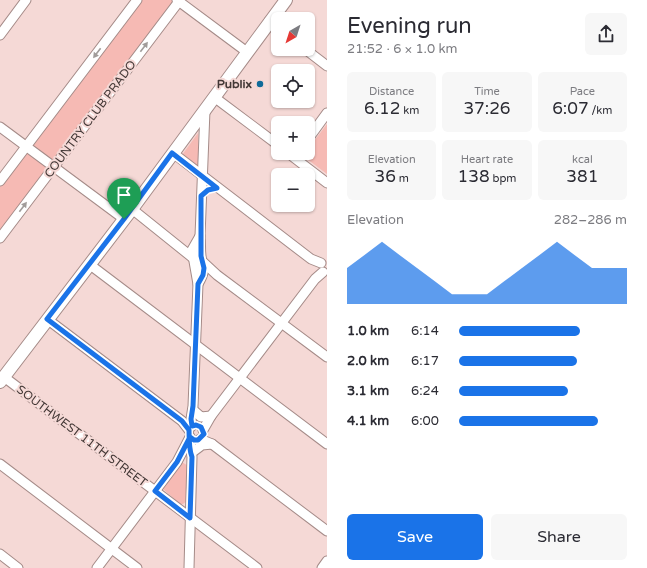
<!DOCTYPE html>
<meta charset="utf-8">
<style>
:root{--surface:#fff;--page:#f7f7f7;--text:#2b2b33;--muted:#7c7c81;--accent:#1a73e8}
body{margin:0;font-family:"Varela Round",sans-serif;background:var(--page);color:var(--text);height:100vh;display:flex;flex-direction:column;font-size:15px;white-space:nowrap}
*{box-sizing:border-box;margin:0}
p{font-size:13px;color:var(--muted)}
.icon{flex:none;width:22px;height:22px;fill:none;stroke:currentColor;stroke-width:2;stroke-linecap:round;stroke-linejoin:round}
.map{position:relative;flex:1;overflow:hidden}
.drawer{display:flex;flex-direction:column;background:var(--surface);width:320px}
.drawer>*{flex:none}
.needle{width:26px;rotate:219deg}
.tools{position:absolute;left:271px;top:12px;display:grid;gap:8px}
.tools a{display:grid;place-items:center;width:44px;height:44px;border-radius:6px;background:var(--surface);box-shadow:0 1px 3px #0004;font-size:20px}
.pin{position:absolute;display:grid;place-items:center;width:34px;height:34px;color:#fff;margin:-41px -17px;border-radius:50% 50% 50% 0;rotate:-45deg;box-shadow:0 0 4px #0007}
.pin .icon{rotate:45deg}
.round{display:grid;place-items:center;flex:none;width:42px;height:42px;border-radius:6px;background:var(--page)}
.headline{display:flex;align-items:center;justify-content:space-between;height:68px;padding:0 20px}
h1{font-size:22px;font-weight:600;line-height:30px}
.stats{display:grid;grid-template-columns:repeat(3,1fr);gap:6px;height:68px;padding:4px 20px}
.stats div{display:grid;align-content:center;border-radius:6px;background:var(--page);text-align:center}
.stats b{font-size:17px;font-weight:600}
.stats small{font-size:11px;font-weight:400}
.stats p{font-size:11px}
.chart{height:112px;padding:8px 20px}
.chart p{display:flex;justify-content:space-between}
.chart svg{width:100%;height:72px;margin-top:4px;fill:var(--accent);opacity:.7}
.button{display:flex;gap:8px;margin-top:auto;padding:8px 20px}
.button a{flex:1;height:46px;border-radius:6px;background:var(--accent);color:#fff;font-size:16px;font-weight:600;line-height:46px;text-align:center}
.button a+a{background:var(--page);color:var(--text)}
ul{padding:0 20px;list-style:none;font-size:13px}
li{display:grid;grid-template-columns:64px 48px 1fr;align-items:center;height:30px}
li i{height:10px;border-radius:5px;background:var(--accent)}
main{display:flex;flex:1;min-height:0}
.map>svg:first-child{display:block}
.green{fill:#f6bab4}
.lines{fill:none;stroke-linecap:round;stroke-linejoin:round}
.minor-casing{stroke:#a58b88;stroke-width:11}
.major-casing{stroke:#a58b88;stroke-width:14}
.minor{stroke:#fff;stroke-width:9}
.major{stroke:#fff;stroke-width:12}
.oneway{fill:#a19c9a}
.route-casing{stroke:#fff;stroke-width:8}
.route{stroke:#1a73e8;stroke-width:5}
.poi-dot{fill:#0f6a99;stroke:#f5d9d6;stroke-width:1.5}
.labels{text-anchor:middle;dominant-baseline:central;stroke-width:4;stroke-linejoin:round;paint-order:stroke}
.poi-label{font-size:12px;font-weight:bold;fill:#433836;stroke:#f5d9d6;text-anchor:end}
.street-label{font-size:12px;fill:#433836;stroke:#f5d9d6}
</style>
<main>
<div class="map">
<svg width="327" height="568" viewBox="0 0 327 568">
<rect width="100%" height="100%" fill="#f5d9d6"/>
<g class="green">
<path d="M 141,0 L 172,0 L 173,3 L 54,160 L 50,160 L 32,146 Z"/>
<path d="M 327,124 L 327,174 L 307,159 L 306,153 L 308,153 L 308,149 Z"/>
<path d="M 198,133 L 198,166 L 196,167 L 182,155 Z"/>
<path d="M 27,153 L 30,153 L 48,168 L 0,234 L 0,187 Z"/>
<path d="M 182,462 L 188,466 L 187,501 L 183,504 L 180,504 L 162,488 L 179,463 Z"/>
</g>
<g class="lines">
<defs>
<g id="minor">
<path d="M 177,0 L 247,52"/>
<path d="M 269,21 L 278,28"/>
<path d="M 0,35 L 26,0"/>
<path d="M 305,49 L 327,66"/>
<path d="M 214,97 L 278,145"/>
<path d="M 0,127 L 124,219"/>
<path d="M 308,139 L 327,113"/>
<path d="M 173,153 L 311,259 L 321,263"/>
<path d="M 288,153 L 327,183"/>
<path d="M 0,181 L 137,0"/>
<path d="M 132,209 L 193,258"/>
<path d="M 0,238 L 180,0"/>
<path d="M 203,262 L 217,275 L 327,357"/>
<path d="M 89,264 L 327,444"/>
<path d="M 198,284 C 206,271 203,269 201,256 C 200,249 201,243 200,236 L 205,110"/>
<path d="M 47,319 L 182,421 L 189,430"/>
<path d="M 4,377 L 257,568"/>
<path d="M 193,410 L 201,417 L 211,416"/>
<path d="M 192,426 L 191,419 L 193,406 L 198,284 L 192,250 L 200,236"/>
<path d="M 203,430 L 211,416 L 315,279 L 323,272"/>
<path d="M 200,439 L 212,444 L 327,531"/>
<path d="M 194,451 L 202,445 L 212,444"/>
<path d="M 0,464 L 137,568"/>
<path d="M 0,554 L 18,568"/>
<path d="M 97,568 L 177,462 L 190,437"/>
<path d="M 189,568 L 192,457 L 190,440"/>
<path d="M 322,568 L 327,561"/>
</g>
<path id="major" d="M 0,382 L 132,209 L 286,0"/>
</defs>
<use href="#minor" class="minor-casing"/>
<use href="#major" class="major-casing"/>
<use href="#minor" class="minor"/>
<use href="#major" class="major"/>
</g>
<defs><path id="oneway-solid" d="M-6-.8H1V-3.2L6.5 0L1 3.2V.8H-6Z"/></defs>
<g class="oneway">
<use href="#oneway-solid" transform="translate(144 47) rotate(-53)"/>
<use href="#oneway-solid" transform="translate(97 53) rotate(127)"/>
<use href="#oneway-solid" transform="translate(23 207) rotate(-53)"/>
</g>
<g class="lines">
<defs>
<path id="route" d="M 124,219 L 47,319 L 182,421 L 189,430 C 189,438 189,450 192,457 L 190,518 L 155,491 L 177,462 L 190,437 L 194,440 L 198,440 L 204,434 L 201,427 L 196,425 L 192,426 L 191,419 L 193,406 L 198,284 L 203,275 L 204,268 L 201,256 L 201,196 L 208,190 L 217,188 L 172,153 L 124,219"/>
</defs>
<use href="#route" class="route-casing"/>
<use href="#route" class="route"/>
</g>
<circle class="poi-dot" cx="260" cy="84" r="4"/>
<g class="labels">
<g class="poi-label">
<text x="252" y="84">Publix</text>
</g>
<g class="street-label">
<text transform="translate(90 119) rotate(-53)">COUNTRY CLUB PRADO</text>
<text transform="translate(82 436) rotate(37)">SOUTHWEST 11TH STREET</text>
</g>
</g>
</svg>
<div class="tools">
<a><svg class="needle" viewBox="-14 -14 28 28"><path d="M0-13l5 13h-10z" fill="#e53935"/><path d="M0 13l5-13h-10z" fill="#7c7c81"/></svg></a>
<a><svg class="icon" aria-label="locate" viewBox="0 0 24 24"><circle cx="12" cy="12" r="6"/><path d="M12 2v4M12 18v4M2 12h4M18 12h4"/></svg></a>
<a>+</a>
<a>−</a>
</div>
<div class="pin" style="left:124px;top:219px;background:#1e9e55"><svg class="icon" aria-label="arrive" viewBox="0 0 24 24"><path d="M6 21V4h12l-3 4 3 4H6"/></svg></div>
</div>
<section class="drawer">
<div class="headline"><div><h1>Evening run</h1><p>21:52 · 6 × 1.0 km</p></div><a class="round"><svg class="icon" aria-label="share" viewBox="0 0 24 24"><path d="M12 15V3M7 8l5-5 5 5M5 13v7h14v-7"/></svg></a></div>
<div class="stats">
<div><p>Distance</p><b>6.12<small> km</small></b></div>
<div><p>Time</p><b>37:26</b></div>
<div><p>Pace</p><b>6:07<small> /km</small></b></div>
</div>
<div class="stats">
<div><p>Elevation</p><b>36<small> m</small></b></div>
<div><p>Heart rate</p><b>138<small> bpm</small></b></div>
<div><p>kcal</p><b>381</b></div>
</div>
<div class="chart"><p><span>Elevation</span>282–286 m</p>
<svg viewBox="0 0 160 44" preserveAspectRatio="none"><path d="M0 44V22L10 14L20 6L30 14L40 22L50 30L60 38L70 38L80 38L90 30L100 22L110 14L120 6L130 14L140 22L150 22L160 22V44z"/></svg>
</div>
<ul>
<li><b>1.0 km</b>6:14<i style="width:72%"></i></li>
<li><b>2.0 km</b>6:17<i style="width:70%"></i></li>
<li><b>3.1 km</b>6:24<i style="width:65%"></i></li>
<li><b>4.1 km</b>6:00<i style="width:83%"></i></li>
</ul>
<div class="button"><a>Save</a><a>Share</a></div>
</section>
</main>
